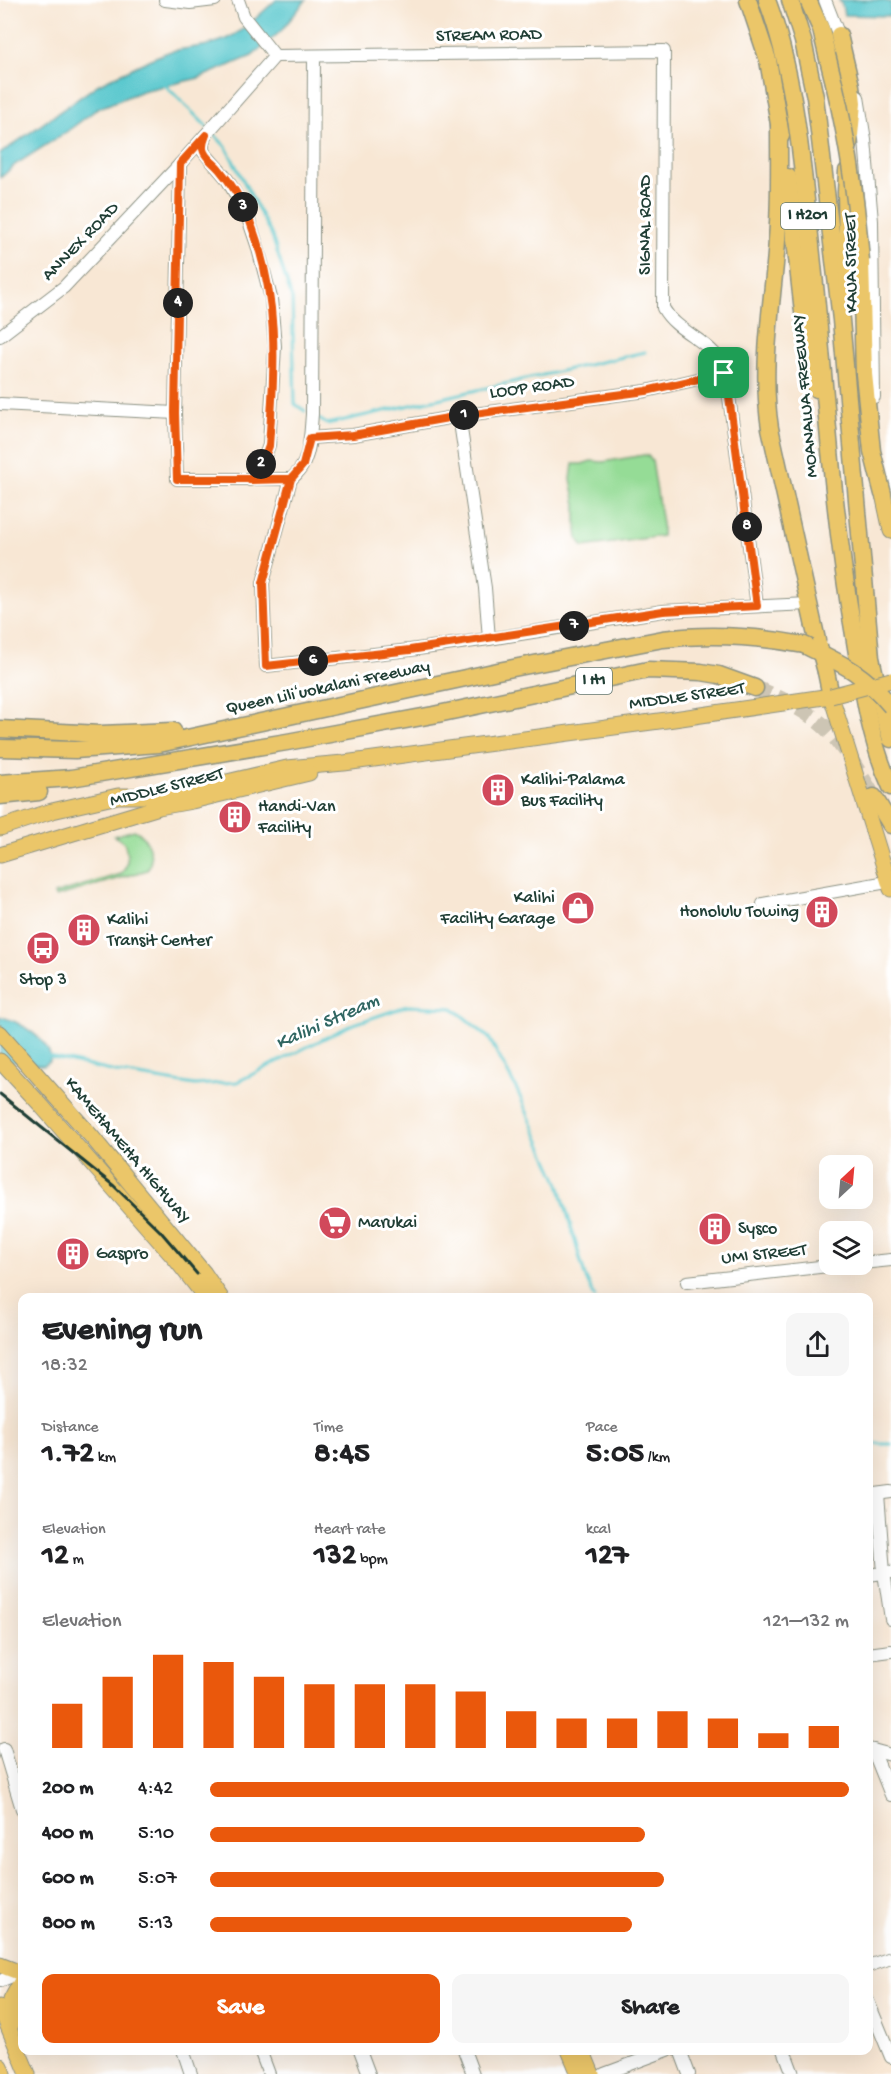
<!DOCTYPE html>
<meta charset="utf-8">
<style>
:root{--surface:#fff;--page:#f6f6f6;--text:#202124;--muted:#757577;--accent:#ea580c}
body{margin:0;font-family:"Gochi Hand",sans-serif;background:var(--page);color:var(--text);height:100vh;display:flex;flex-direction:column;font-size:22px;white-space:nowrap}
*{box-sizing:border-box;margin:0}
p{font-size:20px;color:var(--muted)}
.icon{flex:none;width:33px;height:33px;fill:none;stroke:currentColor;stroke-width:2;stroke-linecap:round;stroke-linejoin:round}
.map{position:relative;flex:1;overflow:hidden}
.side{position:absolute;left:18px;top:1293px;width:855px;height:762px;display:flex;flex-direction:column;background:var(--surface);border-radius:12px;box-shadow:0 6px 24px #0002}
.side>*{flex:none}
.needle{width:39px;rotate:26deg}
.controls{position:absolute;left:819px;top:1155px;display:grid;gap:12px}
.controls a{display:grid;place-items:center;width:54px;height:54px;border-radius:12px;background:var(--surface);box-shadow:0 6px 24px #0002;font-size:30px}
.pin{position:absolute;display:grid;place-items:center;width:51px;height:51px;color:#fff;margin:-26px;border-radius:12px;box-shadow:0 3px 9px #0006}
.km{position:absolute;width:30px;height:30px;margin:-15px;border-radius:50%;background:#222;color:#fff;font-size:16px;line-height:30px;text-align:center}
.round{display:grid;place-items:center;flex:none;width:63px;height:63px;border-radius:12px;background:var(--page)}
.overview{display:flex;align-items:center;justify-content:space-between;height:102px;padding:0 24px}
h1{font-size:33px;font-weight:700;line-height:45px}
.metrics{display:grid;grid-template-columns:repeat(3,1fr);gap:9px;height:102px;padding:6px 24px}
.metrics div{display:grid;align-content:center}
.metrics b{font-size:30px;font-weight:700}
.metrics small{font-size:16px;font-weight:400}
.metrics p{font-size:16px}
.chart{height:168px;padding:12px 24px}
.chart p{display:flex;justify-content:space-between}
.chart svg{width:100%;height:108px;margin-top:6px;stroke:var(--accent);stroke-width:6}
.action{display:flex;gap:12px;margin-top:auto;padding:12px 24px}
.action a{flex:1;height:69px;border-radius:12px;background:var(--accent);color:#fff;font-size:24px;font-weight:700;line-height:69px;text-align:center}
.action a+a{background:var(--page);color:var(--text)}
ul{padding:0 24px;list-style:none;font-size:20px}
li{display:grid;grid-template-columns:96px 72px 1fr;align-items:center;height:45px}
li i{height:15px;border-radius:8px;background:var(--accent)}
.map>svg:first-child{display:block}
.green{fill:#95dc96;stroke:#5a8c65;stroke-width:1.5}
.water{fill:#59c7cd;stroke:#3c8280;stroke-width:1.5}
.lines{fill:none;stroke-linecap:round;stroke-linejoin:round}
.stream{stroke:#59c7cd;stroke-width:3}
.highway-tunnel{stroke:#cdc5b4;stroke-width:16;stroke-dasharray:16 8;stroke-linecap:butt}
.minor-casing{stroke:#8c9284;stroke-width:14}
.major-casing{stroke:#8c9284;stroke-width:17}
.highway-casing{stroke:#8c9284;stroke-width:19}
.minor{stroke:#fff;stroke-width:12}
.major{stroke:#ebc669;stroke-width:15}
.highway{stroke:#ebc669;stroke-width:16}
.rail{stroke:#1f3d34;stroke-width:3}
.major-bridge-casing{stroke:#8c9284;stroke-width:17;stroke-linecap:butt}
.highway-bridge-casing{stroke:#8c9284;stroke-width:19;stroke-linecap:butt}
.major-bridge{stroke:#ebc669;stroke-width:15}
.highway-bridge{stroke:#ebc669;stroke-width:16}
.route-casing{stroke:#fff;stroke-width:12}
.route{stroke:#ea580c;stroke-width:8}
.labels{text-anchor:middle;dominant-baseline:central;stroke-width:6;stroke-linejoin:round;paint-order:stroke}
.shield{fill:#fff;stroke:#627771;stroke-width:1.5}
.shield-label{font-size:16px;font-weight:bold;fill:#1f3d34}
.street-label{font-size:18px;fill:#1f3d34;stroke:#fff}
.poi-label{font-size:18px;fill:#1f3d34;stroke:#fff;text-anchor:start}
.water-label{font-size:20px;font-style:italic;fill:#306662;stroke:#fff}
</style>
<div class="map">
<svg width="891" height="2074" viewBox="0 0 891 2074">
<rect width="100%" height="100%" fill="#fff"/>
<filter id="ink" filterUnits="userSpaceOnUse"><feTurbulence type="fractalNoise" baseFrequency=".0167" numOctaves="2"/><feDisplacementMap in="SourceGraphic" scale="12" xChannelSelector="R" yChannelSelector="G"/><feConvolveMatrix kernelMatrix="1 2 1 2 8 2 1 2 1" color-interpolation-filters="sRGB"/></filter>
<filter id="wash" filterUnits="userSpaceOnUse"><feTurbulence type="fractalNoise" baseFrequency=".008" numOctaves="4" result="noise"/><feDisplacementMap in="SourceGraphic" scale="24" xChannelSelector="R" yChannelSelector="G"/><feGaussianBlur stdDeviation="1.35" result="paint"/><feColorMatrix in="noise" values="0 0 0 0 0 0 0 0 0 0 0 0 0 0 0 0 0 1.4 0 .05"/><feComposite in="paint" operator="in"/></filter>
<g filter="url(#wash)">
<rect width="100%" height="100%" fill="#f8e7d4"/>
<g class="green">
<path d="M 644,455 L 648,456 L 652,461 L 662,524 L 662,536 L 583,547 L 578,539 L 576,522 L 576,504 L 571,479 L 573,464 L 582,464 L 591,461 L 603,462 Z"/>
<path d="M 134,830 C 147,835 156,858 147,870 L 55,897 L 54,894 L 121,874 C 130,863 128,855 124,842 L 114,836 Z"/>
</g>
<g class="water">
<path d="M 276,0 L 306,0 L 281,31 L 252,56 L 199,78 L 142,91 L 97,109 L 65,133 L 16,164 L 0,178 L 0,154 L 99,84 L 153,58 L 171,51 L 209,45 L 227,39 L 244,29 Z"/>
<path d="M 839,0 L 878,0 L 891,2 L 891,16 L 844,15 L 842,5 Z"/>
<path d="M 0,1017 C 17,1019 53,1042 50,1061 L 44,1065 L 38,1065 L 0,1060 Z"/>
</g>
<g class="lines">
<g class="stream">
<path d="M 163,83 L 207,127"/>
<path d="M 212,132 L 226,147 L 272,236 L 292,299 L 295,404 L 305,411"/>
<path d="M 319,419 L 327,424 L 645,352"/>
<path d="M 50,1057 L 120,1073 L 195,1085 L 237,1082 L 351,1025 L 407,1006 L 453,1008 L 489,1038 L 518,1092 L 559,1184 L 585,1276 L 595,1298"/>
<path d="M 868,1444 L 891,1444"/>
</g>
</g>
</g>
<g filter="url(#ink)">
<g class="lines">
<path class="highway-tunnel" d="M 755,688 C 780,698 805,709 825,727 C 845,746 859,774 874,797"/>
<defs>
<g id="minor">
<path d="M 165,0 L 190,3 L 215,0"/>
<path d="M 238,0 L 244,17 L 275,56"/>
<path d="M 825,0 L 841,41"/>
<path d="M 314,56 L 312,414 C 310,437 311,464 291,479 L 263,583 L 266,666 L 410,650 L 489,639"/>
<path d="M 858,97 L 865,140 L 872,221 L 874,397"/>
<path d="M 205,136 L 203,145 L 203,151 L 227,179 L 247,215 L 257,245 L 271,298 L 275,346 L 269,445 L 264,459 L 250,480"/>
<path d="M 180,164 L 175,413 L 177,479 L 291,479"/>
<path d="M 0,336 L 64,287 L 180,164 L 275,56 L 664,51 L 663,308 C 675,329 698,336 714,353 C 722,361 725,378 728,389 L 757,606"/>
<path d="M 724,373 L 646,391 L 459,416 L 485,588 L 489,639 L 663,611 L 809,604"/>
<path d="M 0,404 L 175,413"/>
<path d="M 310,438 L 353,435 L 459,416"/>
<path d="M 763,904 L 887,882"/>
<path d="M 862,1263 L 891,1260"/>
<path d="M 687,1282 L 846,1264"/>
<path d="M 878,1494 L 884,1573 L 891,1619"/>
<path d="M 868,1495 L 891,1492"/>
<path d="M 868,1575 L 891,1572"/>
<path d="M 868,1654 L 891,1651"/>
<path d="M 4,1749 L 22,1809"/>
<path d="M 869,1749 L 891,1755"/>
<path d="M 873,1750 L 891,1795"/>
<path d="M 868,1966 L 891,1958"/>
<path d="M 0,1981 L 22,1972"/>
<path d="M 868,2001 L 891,2057"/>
<path d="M 183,2050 L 191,2074"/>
<path d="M 260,2050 L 269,2074"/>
<path d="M 360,2050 L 369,2074"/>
<path d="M 464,2050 L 473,2074"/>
<path d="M 680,2050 L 689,2074"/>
<path d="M 784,2050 L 793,2074"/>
<path d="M 604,2074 L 668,2050"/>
</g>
<g id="major">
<path d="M 883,494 L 891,531"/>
<path d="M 0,828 L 52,811 L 118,796 L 151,796 L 227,782 L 287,768 L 344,763 L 674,719 L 831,696 L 891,889"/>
<path d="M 0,855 L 159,807 L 192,801 L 309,773"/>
<path d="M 0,1033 L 92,1137 L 204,1273 L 221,1298"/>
<path d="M 0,1061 L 39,1103 L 177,1261 L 206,1298"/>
<path d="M 0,1965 L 21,1973"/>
<path d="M 0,2007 L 28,2074"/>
<path d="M 11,2025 L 11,2000 L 22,1980"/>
<path d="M 569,2050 L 579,2074"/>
<path d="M 582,2050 L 592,2074"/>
<path d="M 0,2066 L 3,2074"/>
</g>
<g id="highway">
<path d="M 748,0 L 768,60 L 781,136"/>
<path d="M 767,0 C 793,70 800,144 808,218 C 824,355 829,493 853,629 C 862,682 868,737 891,787"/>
<path d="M 790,0 L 803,41 L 815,97 L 841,320 L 871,658 L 885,719 L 891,739"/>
<path d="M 808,0 L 821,29 L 827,55"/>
<path d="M 839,35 L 851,86 L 853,103 L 849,146"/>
<path d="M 779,125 C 779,164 780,202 777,240 C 773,303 760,365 770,428 L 817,640"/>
<path d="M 847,171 L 846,192 L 848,292"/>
<path d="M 788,177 L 803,312 L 816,389"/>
<path d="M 861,261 L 864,374 L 872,451 L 883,494"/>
<path d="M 826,672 L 831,696"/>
<path d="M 0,729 L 101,734 L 173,731"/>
<path d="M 0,748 L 75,750 L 159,744 L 498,671 L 663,639 C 710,633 757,636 804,645"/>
<path d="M 0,783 L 71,778 L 287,742 L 433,715 L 648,670 L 701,672 L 719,675 L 755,688"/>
<path d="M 0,796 L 39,792"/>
<path d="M 874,797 L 891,825"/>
</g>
</defs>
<use href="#minor" class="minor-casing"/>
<use href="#major" class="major-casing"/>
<use href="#highway" class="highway-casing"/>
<use href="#minor" class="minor"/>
<use href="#major" class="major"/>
<use href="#highway" class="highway"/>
<path class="rail" d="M 0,1094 L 114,1186 L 161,1232 L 197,1274"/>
<defs>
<path id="major-bridge" d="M 831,696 L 891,680"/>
<g id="highway-bridge">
<path d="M 827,55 C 845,123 856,191 861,261"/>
<path d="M 804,645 C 843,664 862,672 891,706"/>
<path d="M 819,646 L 826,672"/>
</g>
</defs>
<use href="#major-bridge" class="major-bridge-casing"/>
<use href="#highway-bridge" class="highway-bridge-casing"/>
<use href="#major-bridge" class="major-bridge"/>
<use href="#highway-bridge" class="highway-bridge"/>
</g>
</g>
<g class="lines" filter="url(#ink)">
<defs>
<path id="route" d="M 724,373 L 646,391 L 459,416 L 353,435 L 310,438 L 303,465 L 291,479 L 250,480 L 264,459 L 269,446 C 275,361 280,297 248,216 C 241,199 231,183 219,169 C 215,164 207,159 204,152 C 201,146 204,140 206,135 L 180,164 L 175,413 L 177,479 L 291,479 L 263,583 L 266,666 L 410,650 L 663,611 L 757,606 L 728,389 L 724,373"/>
</defs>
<use href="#route" class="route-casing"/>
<use href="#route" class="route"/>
</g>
<defs>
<symbol id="building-disc" viewBox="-11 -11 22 22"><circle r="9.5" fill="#d1495b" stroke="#fff"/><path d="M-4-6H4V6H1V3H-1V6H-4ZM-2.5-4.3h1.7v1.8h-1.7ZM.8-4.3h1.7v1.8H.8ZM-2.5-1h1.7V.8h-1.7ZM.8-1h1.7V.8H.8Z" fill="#fff"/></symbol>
<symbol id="shop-disc" viewBox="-11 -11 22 22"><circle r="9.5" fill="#d1495b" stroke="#fff"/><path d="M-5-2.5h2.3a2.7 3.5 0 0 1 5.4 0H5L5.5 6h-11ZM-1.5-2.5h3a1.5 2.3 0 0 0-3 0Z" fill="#fff"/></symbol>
<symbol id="bus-disc" viewBox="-11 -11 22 22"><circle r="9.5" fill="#d1495b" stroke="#fff"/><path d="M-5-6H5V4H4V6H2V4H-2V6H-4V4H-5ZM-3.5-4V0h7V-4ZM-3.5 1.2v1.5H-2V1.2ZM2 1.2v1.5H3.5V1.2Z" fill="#fff"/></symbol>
<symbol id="supermarket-disc" viewBox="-11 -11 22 22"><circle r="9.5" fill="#d1495b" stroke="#fff"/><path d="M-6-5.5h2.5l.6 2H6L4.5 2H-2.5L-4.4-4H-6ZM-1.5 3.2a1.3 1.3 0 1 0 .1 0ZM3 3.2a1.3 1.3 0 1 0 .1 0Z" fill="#fff"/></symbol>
</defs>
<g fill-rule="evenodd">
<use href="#building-disc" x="479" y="771" width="38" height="38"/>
<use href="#building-disc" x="216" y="798" width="38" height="38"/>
<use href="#shop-disc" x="559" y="889" width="38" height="38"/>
<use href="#building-disc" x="803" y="893" width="38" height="38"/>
<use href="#building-disc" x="65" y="911" width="38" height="38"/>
<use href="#bus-disc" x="24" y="929" width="38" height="38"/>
<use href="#supermarket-disc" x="316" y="1204" width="38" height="38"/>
<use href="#building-disc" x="696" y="1210" width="38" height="38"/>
<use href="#building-disc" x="54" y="1235" width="38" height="38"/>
</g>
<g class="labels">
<g class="shield">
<rect x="781" y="203" width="54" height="26" rx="4.5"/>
<rect x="576" y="668" width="36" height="26" rx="4.5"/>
</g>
<g class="shield-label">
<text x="808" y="216">I H201</text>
<text x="594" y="681">I H1</text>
</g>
<g class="street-label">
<text transform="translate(489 36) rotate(-1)">STREAM ROAD</text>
<text transform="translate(646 225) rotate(-90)">SIGNAL ROAD</text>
<text transform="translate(81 242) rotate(-46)">ANNEX ROAD</text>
<text transform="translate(852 263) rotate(-91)">KAUA STREET</text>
<text transform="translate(532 388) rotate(-8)">LOOP ROAD</text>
<text transform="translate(806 396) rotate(-95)">MOANALUA FREEWAY</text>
<text transform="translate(328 688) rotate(-12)">Queen Liliʻuokalani Freeway</text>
<text transform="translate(687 697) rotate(-8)">MIDDLE STREET</text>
<text transform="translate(167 788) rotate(-14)">MIDDLE STREET</text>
<text transform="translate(127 1151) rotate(50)">KAMEHAMEHA HIGHWAY</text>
<text transform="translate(764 1255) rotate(-6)">UMI STREET</text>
</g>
<g class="poi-label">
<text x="521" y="780">Kalihi-Palama<tspan x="521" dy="21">Bus Facility</tspan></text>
<text x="258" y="807">Handi-Van<tspan x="258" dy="21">Facility</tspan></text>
<text x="555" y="898" text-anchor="end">Kalihi<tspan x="555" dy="21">Facility Garage</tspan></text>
<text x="799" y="912" text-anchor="end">Honolulu Towing</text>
<text x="107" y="920">Kalihi<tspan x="107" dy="21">Transit Center</tspan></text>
<text x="43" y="980" text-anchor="middle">Stop 3</text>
<text x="358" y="1223">Marukai</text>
<text x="738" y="1229">Sysco</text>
<text x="96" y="1254">Gaspro</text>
</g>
<g class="water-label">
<text transform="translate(328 1023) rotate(-24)">Kalihi Stream</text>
</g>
</g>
</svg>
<div class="controls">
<a><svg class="needle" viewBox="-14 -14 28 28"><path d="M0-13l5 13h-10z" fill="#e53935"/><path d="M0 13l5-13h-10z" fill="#757577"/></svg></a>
<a><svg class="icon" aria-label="layers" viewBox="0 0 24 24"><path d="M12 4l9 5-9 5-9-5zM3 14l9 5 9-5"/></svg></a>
</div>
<div class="pin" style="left:724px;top:373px;background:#1e9e55"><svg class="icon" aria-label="arrive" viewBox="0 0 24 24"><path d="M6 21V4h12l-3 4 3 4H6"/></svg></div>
<b class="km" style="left:464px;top:415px">1</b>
<b class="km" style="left:261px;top:464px">2</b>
<b class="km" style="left:243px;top:207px">3</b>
<b class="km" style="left:178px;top:303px">4</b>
<b class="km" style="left:313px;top:661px">6</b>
<b class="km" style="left:574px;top:626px">7</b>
<b class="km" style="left:747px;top:527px">8</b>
<section class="side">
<div class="overview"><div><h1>Evening run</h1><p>18:32</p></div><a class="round"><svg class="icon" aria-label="share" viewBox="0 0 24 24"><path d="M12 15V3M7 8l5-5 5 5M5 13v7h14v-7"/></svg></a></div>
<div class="metrics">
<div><p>Distance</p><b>1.72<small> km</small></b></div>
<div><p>Time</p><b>8:45</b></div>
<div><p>Pace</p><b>5:05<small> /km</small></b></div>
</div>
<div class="metrics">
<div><p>Elevation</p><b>12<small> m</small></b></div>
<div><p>Heart rate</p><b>132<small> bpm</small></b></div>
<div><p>kcal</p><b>127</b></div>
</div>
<div class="chart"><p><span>Elevation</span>121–132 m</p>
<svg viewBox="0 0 160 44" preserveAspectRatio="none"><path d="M5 44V26M15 44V15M25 44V6M35 44V9M45 44V15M55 44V18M65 44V18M75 44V18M85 44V21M95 44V29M105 44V32M115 44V32M125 44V29M135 44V32M145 44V38M155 44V35"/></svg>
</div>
<ul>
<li><b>200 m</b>4:42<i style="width:100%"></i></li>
<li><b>400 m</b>5:10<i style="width:68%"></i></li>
<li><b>600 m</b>5:07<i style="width:71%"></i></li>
<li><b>800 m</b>5:13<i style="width:66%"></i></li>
</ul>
<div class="action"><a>Save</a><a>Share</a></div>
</section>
</div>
